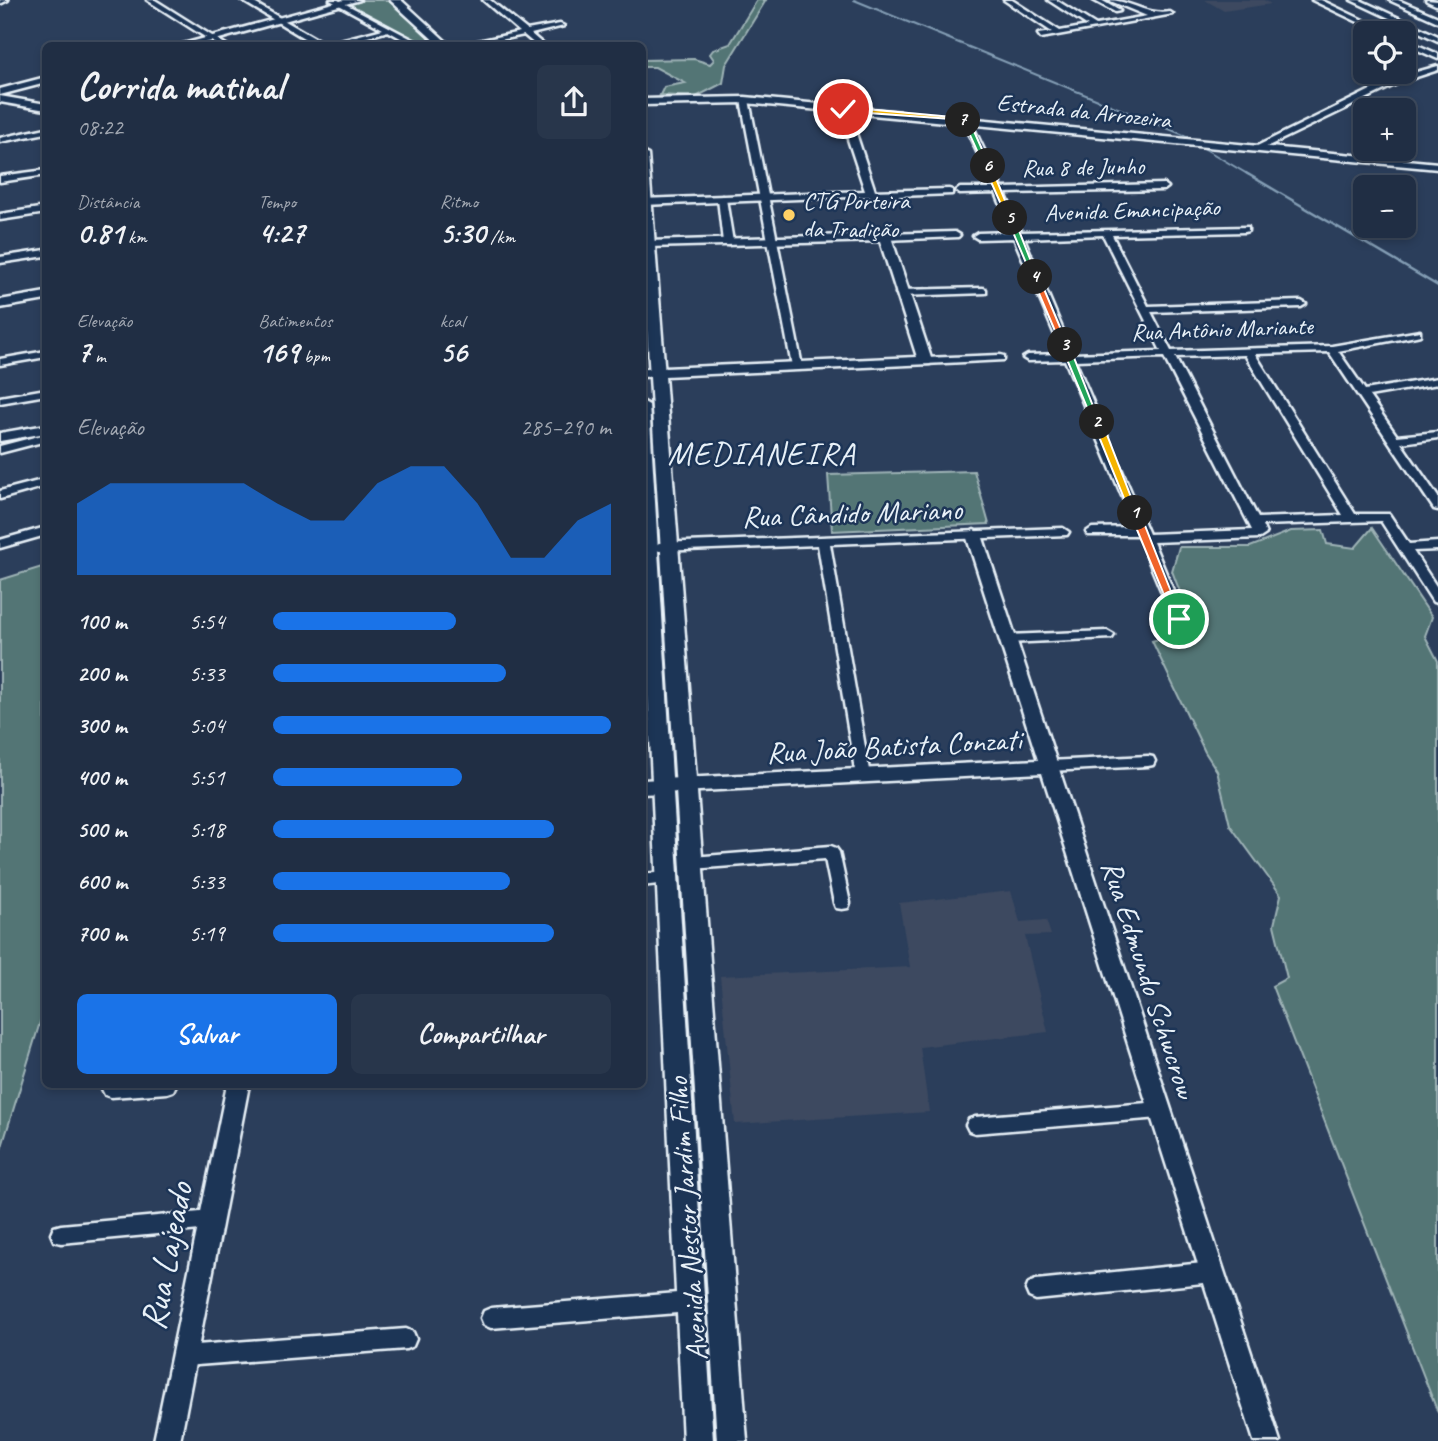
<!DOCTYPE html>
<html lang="pt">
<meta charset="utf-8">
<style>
:root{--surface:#202e44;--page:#28364b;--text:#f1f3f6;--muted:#a2a8b2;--line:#3d4a5d;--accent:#1a73e8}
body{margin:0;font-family:Caveat,sans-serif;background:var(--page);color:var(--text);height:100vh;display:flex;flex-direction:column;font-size:26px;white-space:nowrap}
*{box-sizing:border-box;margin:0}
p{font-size:23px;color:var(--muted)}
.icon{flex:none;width:38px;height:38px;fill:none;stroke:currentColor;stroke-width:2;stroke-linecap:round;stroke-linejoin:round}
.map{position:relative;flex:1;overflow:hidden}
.drawer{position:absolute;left:42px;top:42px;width:604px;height:1046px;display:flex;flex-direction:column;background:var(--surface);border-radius:10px;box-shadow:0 4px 10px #0003,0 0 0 2px var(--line)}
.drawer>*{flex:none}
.buttons{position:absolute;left:1353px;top:21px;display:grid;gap:14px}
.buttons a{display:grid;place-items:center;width:63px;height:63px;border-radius:10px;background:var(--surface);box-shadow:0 4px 10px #0003,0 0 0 2px var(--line);font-size:35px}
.pin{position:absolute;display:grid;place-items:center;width:60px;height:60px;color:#fff;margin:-30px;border:4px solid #fff;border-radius:50%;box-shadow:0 2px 7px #0007}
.km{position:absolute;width:35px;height:35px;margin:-18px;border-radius:50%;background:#222;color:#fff;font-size:19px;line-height:35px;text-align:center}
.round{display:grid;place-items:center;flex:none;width:74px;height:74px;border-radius:10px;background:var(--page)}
.head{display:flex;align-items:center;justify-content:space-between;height:119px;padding:0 35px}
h1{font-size:38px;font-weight:800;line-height:52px}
.figures{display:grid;grid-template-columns:repeat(3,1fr);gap:10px;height:119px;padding:7px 35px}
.figures div{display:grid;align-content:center}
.figures b{font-size:30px;font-weight:800}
.figures small{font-size:19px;font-weight:400}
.figures p{font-size:19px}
.chart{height:196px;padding:14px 35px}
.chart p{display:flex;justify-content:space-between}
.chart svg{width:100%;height:126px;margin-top:7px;fill:var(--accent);opacity:.7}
.button{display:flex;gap:14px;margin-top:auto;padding:14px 35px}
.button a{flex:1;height:80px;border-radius:10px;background:var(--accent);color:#fff;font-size:28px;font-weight:800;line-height:80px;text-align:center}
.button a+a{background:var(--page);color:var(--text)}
ul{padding:0 35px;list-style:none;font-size:23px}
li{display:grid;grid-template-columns:112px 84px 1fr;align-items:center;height:52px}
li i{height:18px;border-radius:9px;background:var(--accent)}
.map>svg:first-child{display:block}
.built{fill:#3c4960}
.green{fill:#537575;stroke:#9eb3b6;stroke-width:2}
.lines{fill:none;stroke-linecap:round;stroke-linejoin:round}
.stream-far1{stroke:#849eb5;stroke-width:2}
.stream{stroke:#849eb5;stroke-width:2.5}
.minor-casing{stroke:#e8f1f8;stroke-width:5}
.tertiary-casing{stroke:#e8f1f8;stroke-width:5}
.secondary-casing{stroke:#e8f1f8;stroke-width:5}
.minor{fill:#1d3557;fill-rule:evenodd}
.tertiary{fill:#1d3557;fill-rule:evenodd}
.secondary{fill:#1d3557;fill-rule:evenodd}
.split-1{fill:#f0652b;stroke:#fff;stroke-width:2}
.split-2{fill:#f5b400;stroke:#fff;stroke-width:2}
.split-3{fill:#22a559;stroke:#fff;stroke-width:2}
.split-4{fill:#f0652b;stroke:#fff;stroke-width:2}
.split-5{fill:#22a559;stroke:#fff;stroke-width:2}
.split-6{fill:#f5b400;stroke:#fff;stroke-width:2}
.split-7{fill:#22a559;stroke:#fff;stroke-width:2}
.split-8{fill:#f5b400;stroke:#fff;stroke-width:2}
.poi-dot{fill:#ffd166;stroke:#1d3557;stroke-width:2.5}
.labels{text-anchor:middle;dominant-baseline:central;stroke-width:5;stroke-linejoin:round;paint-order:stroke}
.far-street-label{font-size:24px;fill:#e8f1f8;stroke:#1d3557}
.far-poi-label{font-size:24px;fill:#e8f1f8;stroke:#1d3557;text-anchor:start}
.street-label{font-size:30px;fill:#e8f1f8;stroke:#1d3557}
.neighbourhood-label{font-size:32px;letter-spacing:2px;fill:#e8f1f8;stroke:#1d3557}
.near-street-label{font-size:37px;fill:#e8f1f8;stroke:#1d3557}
</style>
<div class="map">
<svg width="1438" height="1441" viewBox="0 0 1438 1441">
<rect width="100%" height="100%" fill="#2b3e5b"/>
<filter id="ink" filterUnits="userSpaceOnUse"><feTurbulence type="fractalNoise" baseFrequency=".0143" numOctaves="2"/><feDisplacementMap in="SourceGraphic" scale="14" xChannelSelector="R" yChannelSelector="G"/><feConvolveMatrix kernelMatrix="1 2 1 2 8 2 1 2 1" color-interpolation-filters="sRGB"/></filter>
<g filter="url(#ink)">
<g class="built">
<path d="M 1205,0 L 1264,0 L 1271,4 L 1224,11 Z"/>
<path d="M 1011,891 L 1020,922 L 1046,920 L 1051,935 L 1025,936 L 1048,1032 L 920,1047 L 929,1112 L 735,1124 L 720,976 L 910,967 L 899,903 Z"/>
</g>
<g class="green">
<path d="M 363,0 L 388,0 L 432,40 L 420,42 L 345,5 Z"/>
<path d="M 757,0 L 766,0 L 726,65 L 723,83 L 696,97 L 660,95 L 664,87 L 685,83 L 655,67 L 642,67 L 642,60 L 694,59 L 710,64 L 714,60 L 710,54 L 713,50 L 730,44 Z"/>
<path d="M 974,471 L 989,524 L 832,531 L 828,475 Z"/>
<path d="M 1372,528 L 1432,617 L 1425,636 L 1438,661 L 1438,1413 L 1272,986 L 1287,978 L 1274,925 L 1281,895 L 1230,825 L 1217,771 L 1205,752 L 1152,641 L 1194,629 L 1172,571 L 1179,547 L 1250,547 L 1291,531 L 1323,530 L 1327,544 L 1355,548 Z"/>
<path d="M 45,566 L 45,1006 L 0,1153 L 0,580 Z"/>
</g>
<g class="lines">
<g class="stream-far1">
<path d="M 854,0 L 1191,138"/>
<path d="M 1200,146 L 1249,175"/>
</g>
<path class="stream" d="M 1246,173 L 1438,286"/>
<defs>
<g id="minor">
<path d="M 147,0 L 155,0 L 228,46 L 219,46 Z"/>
<path d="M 241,0 L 249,0 L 325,44 L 383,29 L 330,0 L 338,0 L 425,46 L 415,46 L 388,31 L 337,46 L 317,46 Z"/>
<path d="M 483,0 L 490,0 L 527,30 L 560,24 L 564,26 L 531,34 L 545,46 L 537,46 L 524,35 L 472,46 L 455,46 L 520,32 Z"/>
<path d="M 1004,0 L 1012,0 L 1060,31 L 1088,26 L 1048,0 L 1056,0 L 1096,25 L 1147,16 L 1108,0 C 1130,0 1147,16 1170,12 L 1173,14 L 1041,38 L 1038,34 L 1052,32 Z"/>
<path d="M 1093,0 L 1101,0 L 1120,11 L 1115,12 Z"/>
<path d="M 1312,0 L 1321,0 L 1390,33 L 1381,33 Z"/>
<path d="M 1351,0 L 1360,0 L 1438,36 L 1438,41 Z"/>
<path d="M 1389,0 L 1398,0 L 1438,17 L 1438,22 Z"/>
<path d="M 1426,0 L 1438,1 L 1438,6 L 1427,1 Z"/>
<path d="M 1404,39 L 1438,54 L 1438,59 L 1404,44 Z"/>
<path d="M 1438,66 L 1438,70 L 1401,82 L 1258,151 L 1251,149 L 1395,78 Z"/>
<path d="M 745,98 L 749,100 L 802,366 L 797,369 L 792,366 L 741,100 Z"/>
<path d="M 963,118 L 970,120 L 1002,188 L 1164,184 L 1168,187 L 1164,190 L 1005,193 L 1021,232 L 1248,227 L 1248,231 L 1245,232 L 1112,235 L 1148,306 L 1301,301 L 1306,304 L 1301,307 L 1151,312 L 1171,351 L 1332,346 L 1420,331 L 1420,335 L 1416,336 L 1338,351 L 1365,390 L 1438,378 L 1438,384 L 1369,396 L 1397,436 L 1438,432 L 1438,438 L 1401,443 L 1438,497 L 1438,510 L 1434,509 L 1329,352 L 1255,354 L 1355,514 L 1389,514 L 1409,544 L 1438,542 L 1438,550 L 1413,551 L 1438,589 L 1438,603 L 1433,602 L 1381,521 L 1262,525 L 1266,534 L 1260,538 L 1153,542 L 1185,619 L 1179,623 L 1173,619 L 1138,535 L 1088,535 L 1086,532 L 1092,528 L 1135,527 L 1065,360 L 1028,361 L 1023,358 L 1028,355 L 1063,354 L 1014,238 L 978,239 L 973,236 L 978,233 L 1012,232 L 996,193 L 960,194 L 956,191 L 960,188 L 994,188 L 962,120 ZM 1103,235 L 1161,351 L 1073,354 L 1024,238 ZM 1245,355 L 1343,515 L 1258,518 L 1175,357 ZM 1164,357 L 1252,530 L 1149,534 L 1075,360 Z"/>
<path d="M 46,128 L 46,133 L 0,142 L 0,138 Z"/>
<path d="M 46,170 L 46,175 L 0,182 L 0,176 Z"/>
<path d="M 949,189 L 952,190 L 952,194 L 871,197 L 867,194 L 871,191 Z"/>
<path d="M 722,196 L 726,199 L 733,242 L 728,245 L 723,242 L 718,199 Z"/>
<path d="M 46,207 L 46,213 L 0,220 L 0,214 Z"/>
<path d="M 955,232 L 960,235 L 958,237 L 885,240 L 880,237 L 885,234 Z"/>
<path d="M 46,250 L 46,256 L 0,263 L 0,257 Z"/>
<path d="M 983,288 L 986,289 L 986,293 L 901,296 L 896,293 L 901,290 Z"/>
<path d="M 46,351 L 46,357 L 0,365 L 0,359 Z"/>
<path d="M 1000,355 L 1004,356 L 1004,360 L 925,364 L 920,361 L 925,358 Z"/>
<path d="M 46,389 L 46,395 L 0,403 L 0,397 Z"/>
<path d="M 46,434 L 46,441 L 0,453 L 0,446 Z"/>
<path d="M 46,479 L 46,486 L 0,499 L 0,491 Z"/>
<path d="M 46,527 L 46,535 L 0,548 L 0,540 Z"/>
<path d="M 1063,528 L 1069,532 L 1067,535 L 830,544 L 870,776 L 868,780 L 858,780 L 856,776 L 818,545 L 659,551 L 653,547 L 659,543 Z"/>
<path d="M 1107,631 L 1114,635 L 1112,638 L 1008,643 L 1001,639 L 1008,635 Z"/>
<path d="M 1148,756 L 1153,757 L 1155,761 L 1153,765 L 1148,766 L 1049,771 L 1044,770 L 1042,766 L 1044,762 L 1049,761 Z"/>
<path d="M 831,846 L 836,848 L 839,852 L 850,903 L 848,908 L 842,909 L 836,908 L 834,903 L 825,859 L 692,869 L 687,867 L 684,863 L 687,859 L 692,857 Z"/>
<path d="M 668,872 L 674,874 L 676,878 L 674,882 L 642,886 L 642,874 Z"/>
<path d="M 104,1085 L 176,1085 L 173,1091 L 167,1093 L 111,1097 L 105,1095 L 102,1089 Z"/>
<path d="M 1160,1102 L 1166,1104 L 1169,1110 L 1166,1116 L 1160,1118 L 975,1133 L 969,1131 L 966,1125 L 969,1119 L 975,1117 Z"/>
<path d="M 211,1211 L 218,1213 L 220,1220 L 218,1227 L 211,1229 L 61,1243 L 54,1241 L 51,1234 L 54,1227 L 61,1225 Z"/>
<path d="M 1213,1262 L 1220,1265 L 1223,1272 L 1220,1279 L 1213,1282 L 1036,1300 L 1029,1297 L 1026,1290 L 1029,1283 L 1036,1280 Z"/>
<path d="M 690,1292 L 697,1295 L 700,1302 L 697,1309 L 690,1312 L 491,1328 L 484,1325 L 481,1318 L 484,1311 L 491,1308 Z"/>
<path d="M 406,1329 L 413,1332 L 416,1339 L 413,1346 L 406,1349 L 184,1366 L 177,1363 L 174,1356 L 177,1349 L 184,1346 Z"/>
</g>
<g id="tertiary">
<path d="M 0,0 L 8,0 L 0,4 Z"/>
<path d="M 843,106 L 848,109 L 876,194 L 875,196 L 642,205 L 642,199 L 865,191 L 838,109 Z"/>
<path d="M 885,234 L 891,237 L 932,361 L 930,364 L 642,377 L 642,369 L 917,357 L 880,241 L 648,247 L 642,244 L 648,241 Z"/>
<path d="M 46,425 L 46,433 L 0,441 L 0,433 Z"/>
<path d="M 974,530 L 982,535 L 1280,1441 L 1254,1441 L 1042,773 L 642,794 L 642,780 L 1038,760 L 966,535 Z"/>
<path d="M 227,1085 L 249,1085 L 180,1441 L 154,1441 Z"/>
</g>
<g id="secondary">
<path d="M 344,0 L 360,0 L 194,46 L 176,46 Z"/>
<path d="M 390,0 L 401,0 L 451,46 L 440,46 Z"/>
<path d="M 46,77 L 46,83 L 0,95 L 0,89 Z"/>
<path d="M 0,96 L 46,104 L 46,110 L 0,102 Z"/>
<path d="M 745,97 L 1438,163 L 1438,169 L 745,103 L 642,105 L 642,99 Z"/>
<path d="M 642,152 L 648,155 L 747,1441 L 717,1441 L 642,250 Z"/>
<path d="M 46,292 L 46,300 L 0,308 L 0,300 Z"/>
<path d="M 642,401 L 649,405 L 713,1441 L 683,1441 L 642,568 Z"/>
</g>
</defs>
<use href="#minor" class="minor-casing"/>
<use href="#tertiary" class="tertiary-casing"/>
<use href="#secondary" class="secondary-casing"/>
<use href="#minor" class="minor"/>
<use href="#tertiary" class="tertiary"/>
<use href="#secondary" class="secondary"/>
</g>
</g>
<path class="split-1" d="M 1135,510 L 1140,513 L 1183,622 L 1174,619 L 1130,513 Z"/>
<path class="split-2" d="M 1097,420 L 1102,422 L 1138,515 L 1130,513 L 1093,422 Z"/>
<path class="split-3" d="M 1065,342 L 1069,345 L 1100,424 L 1093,422 L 1061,345 Z"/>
<path class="split-4" d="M 1035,275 L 1039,277 L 1068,346 L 1061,345 L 1032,277 Z"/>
<path class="split-5" d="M 1010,216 L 1014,218 L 1038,279 L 1032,277 L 1007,218 Z"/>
<path class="split-6" d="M 988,164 L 991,166 L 1013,220 L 1007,218 L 984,166 Z"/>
<path class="split-7" d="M 966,118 L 969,120 L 990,167 L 984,166 L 964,122 L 960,120 Z"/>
<path class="split-8" d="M 843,107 L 963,118 L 966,120 L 841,111 Z"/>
<circle class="poi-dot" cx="789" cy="215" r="7"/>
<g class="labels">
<g class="far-street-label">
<text transform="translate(1084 111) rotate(6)">Estrada da Arrozeira</text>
<text transform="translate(1083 167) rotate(-1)">Rua 8 de Junho</text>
<text transform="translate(1132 210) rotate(-2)">Avenida Emancipação</text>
<text transform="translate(1222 329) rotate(-2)">Rua Antônio Mariante</text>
</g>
<g class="far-poi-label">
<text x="803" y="201">CTG Porteira<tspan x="803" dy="28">da Tradição</tspan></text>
</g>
<g class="street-label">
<text transform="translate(852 513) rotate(-2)">Rua Cândido Mariano</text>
<text transform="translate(894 746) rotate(-3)">Rua João Batista Conzati</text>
<text transform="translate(1149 979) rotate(72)">Rua Edmundo Schwcrow</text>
<text transform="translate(687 1219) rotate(-94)">Avenida Nestor Jardim Filho</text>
</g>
<g class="neighbourhood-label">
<text x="762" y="453">MEDIANEIRA</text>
</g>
<g class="near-street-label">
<text transform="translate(166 1256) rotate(-79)">Rua Lajeado</text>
</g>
</g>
</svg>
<div class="buttons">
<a><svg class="icon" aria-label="locate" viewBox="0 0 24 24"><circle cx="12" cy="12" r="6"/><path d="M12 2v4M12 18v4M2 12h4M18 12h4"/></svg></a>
<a>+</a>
<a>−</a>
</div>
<div class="pin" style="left:1179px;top:619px;background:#1e9e55"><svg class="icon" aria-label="arrive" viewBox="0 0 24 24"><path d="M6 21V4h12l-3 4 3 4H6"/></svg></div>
<div class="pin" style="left:843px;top:109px;background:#d93025"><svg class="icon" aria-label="check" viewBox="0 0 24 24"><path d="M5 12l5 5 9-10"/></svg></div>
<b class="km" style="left:1135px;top:513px">1</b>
<b class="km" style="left:1097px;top:422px">2</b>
<b class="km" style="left:1065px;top:345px">3</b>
<b class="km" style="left:1035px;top:277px">4</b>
<b class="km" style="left:1010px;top:218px">5</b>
<b class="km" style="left:988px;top:166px">6</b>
<b class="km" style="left:963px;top:120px">7</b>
<section class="drawer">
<div class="head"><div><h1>Corrida matinal</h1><p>08:22</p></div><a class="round"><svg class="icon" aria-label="share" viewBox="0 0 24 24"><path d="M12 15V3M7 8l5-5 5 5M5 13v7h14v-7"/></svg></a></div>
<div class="figures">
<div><p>Distância</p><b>0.81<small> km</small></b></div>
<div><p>Tempo</p><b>4:27</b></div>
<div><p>Ritmo</p><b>5:30<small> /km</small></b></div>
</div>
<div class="figures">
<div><p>Elevação</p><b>7<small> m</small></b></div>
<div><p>Batimentos</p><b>169<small> bpm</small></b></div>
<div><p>kcal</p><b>56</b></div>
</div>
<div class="chart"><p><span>Elevação</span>285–290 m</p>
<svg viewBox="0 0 160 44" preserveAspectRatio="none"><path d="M0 44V19L10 12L20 12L30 12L40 12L50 12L60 19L70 25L80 25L90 12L100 6L110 6L120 19L130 38L140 38L150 25L160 19V44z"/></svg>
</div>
<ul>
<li><b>100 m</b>5:54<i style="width:54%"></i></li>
<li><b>200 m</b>5:33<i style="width:69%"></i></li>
<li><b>300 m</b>5:04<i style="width:100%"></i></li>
<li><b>400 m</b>5:51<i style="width:56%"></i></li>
<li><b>500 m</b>5:18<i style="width:83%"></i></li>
<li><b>600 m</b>5:33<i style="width:70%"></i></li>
<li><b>700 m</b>5:19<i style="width:83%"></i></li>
</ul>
<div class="button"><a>Salvar</a><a>Compartilhar</a></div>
</section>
</div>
